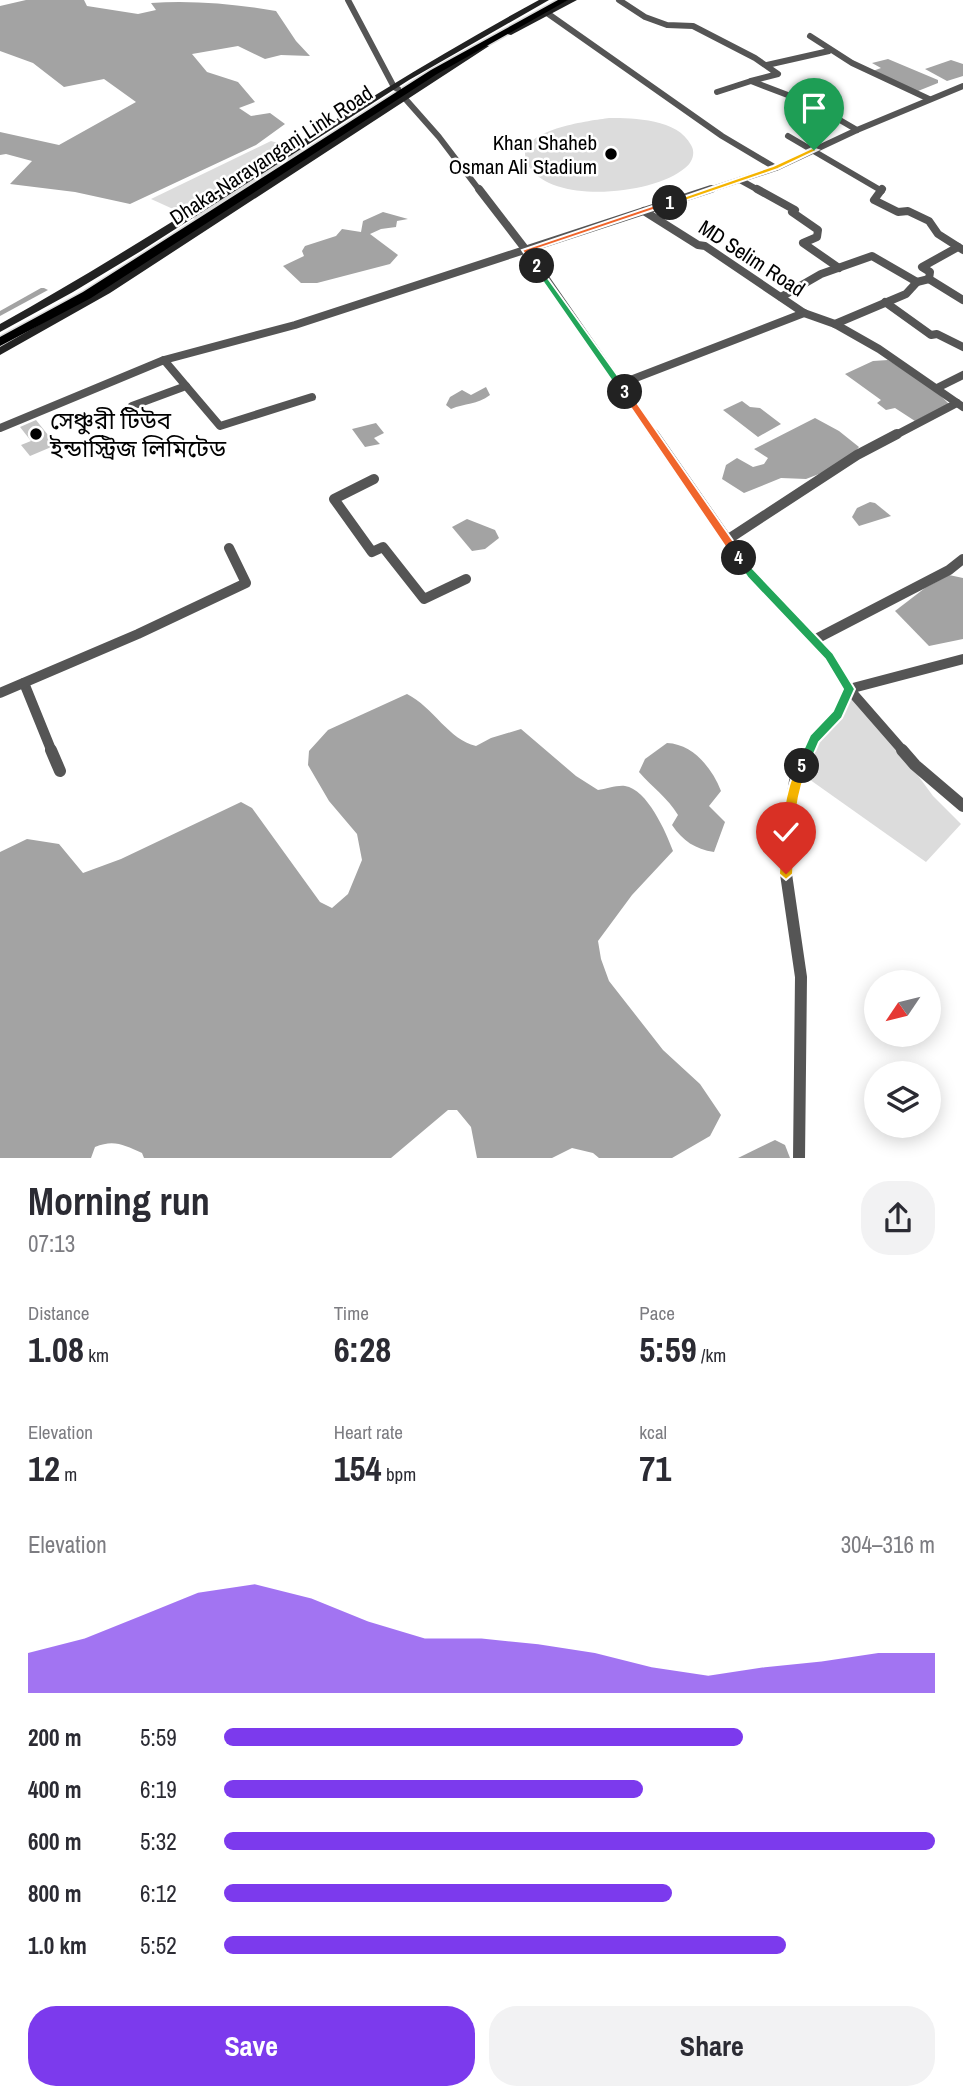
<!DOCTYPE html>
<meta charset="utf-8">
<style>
:root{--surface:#fff;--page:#f2f2f3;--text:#2b2b33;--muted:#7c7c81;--accent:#7c3aed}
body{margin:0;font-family:"Archivo Narrow","Noto Sans Bengali",sans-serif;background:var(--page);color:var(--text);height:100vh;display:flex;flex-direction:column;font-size:26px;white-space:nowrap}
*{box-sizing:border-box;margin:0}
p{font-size:23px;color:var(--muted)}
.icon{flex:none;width:38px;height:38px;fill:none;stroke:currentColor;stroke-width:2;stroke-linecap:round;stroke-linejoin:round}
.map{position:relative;height:1158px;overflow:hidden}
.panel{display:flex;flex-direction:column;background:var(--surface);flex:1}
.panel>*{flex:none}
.needle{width:46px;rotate:235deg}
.buttons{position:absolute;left:864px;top:970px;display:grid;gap:14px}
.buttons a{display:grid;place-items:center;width:77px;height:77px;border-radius:50%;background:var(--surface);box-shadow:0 4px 18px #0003;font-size:35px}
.pin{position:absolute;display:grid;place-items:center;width:60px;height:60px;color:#fff;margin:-72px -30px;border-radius:50% 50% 50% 0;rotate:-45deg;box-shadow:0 0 7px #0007}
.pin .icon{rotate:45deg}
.km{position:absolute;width:35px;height:35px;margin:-18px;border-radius:50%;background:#222;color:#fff;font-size:19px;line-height:35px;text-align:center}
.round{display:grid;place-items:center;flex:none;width:74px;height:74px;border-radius:28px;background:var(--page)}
.head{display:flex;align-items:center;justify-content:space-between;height:119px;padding:0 28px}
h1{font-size:38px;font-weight:700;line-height:52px}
.metrics{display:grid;grid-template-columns:repeat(3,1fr);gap:10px;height:119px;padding:7px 28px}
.metrics div{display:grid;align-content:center}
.metrics b{font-size:35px;font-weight:700}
.metrics small{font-size:19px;font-weight:400}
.metrics p{font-size:19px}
.chart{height:196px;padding:14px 28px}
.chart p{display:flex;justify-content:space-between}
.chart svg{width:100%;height:126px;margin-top:7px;fill:var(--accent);opacity:.7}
.cta{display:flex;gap:14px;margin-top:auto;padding:14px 28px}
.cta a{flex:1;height:80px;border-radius:28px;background:var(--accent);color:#fff;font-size:28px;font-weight:700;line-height:80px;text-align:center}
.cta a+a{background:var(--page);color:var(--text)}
ul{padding:0 28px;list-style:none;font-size:23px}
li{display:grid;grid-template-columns:112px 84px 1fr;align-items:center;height:52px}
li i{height:18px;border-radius:9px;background:var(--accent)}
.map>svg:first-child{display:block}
.green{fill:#dcdcdc}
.water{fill:#a3a3a3}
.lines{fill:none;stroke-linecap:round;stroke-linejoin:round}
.canal{fill:#a3a3a3;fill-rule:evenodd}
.building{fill:#c4c4c4}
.primary-casing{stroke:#dbdbdb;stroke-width:3}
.street-far3{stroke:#555;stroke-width:6}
.street-far2{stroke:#555;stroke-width:8}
.street-far1{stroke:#555;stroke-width:10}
.street{stroke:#555;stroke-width:12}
.secondary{fill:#222;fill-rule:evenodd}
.primary{fill:#000;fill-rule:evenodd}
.split-1{fill:#f5b400;stroke:#fff;stroke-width:2}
.split-2{fill:#f0652b;stroke:#fff;stroke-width:2}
.split-3{fill:#22a559;stroke:#fff;stroke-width:2}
.split-4{fill:#f0652b;stroke:#fff;stroke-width:2}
.split-5{fill:#22a559;stroke:#fff;stroke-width:2}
.split-6{fill:#f5b400;stroke:#fff;stroke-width:2}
.poi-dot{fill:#000;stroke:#fff;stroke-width:2.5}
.labels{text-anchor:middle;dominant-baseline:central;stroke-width:5;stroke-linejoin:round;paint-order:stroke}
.far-poi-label{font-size:21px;fill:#000;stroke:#fff;text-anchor:end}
.far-street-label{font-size:21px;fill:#000;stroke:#fff}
.poi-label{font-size:24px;fill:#000;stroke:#fff;text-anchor:start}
</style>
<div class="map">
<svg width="963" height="1159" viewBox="0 0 963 1159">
<rect width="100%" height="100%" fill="#fff"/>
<g class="green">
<path d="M 609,118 C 634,118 678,119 691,145 C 696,153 692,163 685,168 C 655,194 556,205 530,168 C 504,131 588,121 609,118 Z"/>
<path d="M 271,141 L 303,150 L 195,219 L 151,199 Z"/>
<path d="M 847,694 L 886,732 L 933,796 L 961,824 L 926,862 L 799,772 Z"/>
</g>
<g class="water">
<path d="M 26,0 L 84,0 L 87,6 L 138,14 L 156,10 L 151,3 C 192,0 235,4 276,11 L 296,41 L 310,56 L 281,55 L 265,59 L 238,46 L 192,54 L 207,72 L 238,82 L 255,102 L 239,108 L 251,116 L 270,113 L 285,124 L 256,145 L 130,204 L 75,192 L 10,184 L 32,161 L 6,154 L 0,155 L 0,132 L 59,145 L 136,102 L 104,79 L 64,87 L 33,63 L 0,51 L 0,6 Z"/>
<path d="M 888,59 L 938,80 L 938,83 L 918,91 L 870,72 L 881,68 L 872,63 Z"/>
<path d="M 951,60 L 963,64 L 963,76 L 947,81 L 925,69 Z"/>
<path d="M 383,212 L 408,219 L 397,221 L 396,227 L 381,229 L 370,234 L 398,255 L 390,264 L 317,283 L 301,283 L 283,266 L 304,256 L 302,251 L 305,246 L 336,236 L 342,229 L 361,232 L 363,221 Z"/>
<path d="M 888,360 L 935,390 L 949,404 L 915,421 L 895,408 L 886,410 L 877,403 L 881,400 L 845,374 L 873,361 Z"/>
<path d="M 486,387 L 490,395 C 477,405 465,403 451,409 L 446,405 L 450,397 L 462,390 L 471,395 Z"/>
<path d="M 742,401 L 750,407 L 760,408 L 781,424 L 758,437 L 723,410 Z"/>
<path d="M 815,418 L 839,431 L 859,447 L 850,458 L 832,469 L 806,479 L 781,478 L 744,493 L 722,479 L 726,465 L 737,458 L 753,467 L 764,464 L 768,458 L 754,449 Z"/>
<path d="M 376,423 L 384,433 L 374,438 L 380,444 L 365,447 L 352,429 Z"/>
<path d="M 870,502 L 875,503 L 891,516 L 859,526 L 852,517 L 857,508 Z"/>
<path d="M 467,519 L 495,530 L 499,538 L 485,549 L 472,551 L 452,527 Z"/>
<path d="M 949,575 L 963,578 L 963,639 L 929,646 L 895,611 L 925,588 Z"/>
<path d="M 407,694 C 433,707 449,740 476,746 L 491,738 L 521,729 L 576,776 L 598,790 C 606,789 617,785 625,786 C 647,789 666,832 673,851 L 632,895 L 598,941 L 601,959 L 609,981 L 663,1050 L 700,1084 L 721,1115 L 710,1136 L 672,1158 L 599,1158 L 593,1153 L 572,1148 L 552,1158 L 477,1158 L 471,1127 L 457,1110 L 448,1110 L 391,1158 L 144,1158 L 142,1153 C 124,1145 114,1139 95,1147 L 91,1158 L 0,1158 L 0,852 L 27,839 L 59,844 L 83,873 L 121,859 L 241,802 L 252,808 L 320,902 L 332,908 L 348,894 L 362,860 L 357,834 L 329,801 L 308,765 L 309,751 L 328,730 Z"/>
<path d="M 667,743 C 693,744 712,768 721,791 L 709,806 L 725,822 L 714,852 C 695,849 683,841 672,825 L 678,815 C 668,798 652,787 639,772 L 645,759 Z"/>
<path d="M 775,1140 L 785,1145 L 790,1158 L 738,1158 Z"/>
</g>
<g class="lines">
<path class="canal" d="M 41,288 L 44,288 L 48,290 L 0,316 L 0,311 Z"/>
</g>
<path class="building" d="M 36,420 L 56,445 L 30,456 L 21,445 L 31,441 L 20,427 Z"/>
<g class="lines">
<defs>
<path id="primary" d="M 558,0 L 568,0 L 437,74 L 91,298 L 0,346 L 0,337 L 83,292 L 431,70 Z"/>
</defs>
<use href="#primary" class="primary-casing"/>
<g class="street-far3">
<path d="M 348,0 L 394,87 L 398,89"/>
<path d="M 619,0 L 645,17 L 667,25 L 693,26 L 755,58 L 778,74 L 751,81 L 814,105 L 857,130"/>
<path d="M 547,13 L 722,136 L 776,168 L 706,191"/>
<path d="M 810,36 L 852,63 L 929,99"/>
<path d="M 767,65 L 829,51"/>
<path d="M 717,92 L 751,81"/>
<path d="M 401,94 L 439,137 L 480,191"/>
<path d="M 788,136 L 882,191"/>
<path d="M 776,168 L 857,130 L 963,86"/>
<path d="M 740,180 L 760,191"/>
</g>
<g class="street-far2">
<path d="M 479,189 L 526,250 L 655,436"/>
<path d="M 757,189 L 795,210 L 792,212 L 818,230 L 817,237 L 803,243 L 839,268"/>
<path d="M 882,189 L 874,200 L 898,212 L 908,211 L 929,221 L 938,234 L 963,250"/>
<path d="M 644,211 L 698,245 L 705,246 L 804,313 L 835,324 L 879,349 L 963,407"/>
<path d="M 958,247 L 922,267 L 930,272 L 929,279 L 963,300"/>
<path d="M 781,297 L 821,274 L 872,256 L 917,282"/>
<path d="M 885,302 L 931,335 L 937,334 L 963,347"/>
<path d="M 835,324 L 906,294 L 917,282 L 929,279"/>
<path d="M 164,360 L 295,325 L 711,189"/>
<path d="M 620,384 L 804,313"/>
<path d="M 937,388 L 963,375"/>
<path d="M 132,406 L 186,386 L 220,426 L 312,397"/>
<path d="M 0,428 L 164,360 L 186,386"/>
<path d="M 894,436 L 957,403"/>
</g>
<g class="street-far1">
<path d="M 654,434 L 752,575 L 829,656 L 849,689 L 838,714 L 815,739 L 809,752"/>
<path d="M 374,479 L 334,499 L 372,552 L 383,547 L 424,599 L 466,579"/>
<path d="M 727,540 L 857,455 L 897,434"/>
<path d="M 814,640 L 949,570 L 963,559"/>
<path d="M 24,683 L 52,752"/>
<path d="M 0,693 L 138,634 L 246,583 L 229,548"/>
<path d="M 904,752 L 849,689 L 963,659"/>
</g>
<g class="street">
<path d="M 51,750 L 60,771"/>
<path d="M 902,750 L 915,765 L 963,806"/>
<path d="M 799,1159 L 801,977 L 786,874 L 789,821 L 795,781 L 810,750"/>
</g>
<g class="secondary">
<path d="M 539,0 L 549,0 L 409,80 L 141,251 L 73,292 L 0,332 L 0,324 C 183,222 354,100 539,0 Z"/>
<path d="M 567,0 L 577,0 L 511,35 L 504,33 Z"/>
<path d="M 482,44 L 489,46 L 110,293 L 0,355 L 0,347 L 102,289 Z"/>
</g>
<use href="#primary" class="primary"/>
</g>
<path class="split-1" d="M 812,148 L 818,150 L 778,169 L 673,205 L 666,203 L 773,166 Z"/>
<path class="split-2" d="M 667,201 L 674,203 L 531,251 L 540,268 L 534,268 L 522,250 Z"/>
<path class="split-3" d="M 537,263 L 628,390 L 628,394 L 621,394 L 532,266 Z"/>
<path class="split-4" d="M 625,389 L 628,390 L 743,555 L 743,561 L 735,561 L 620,392 Z"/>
<path class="split-5" d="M 739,554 L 833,653 L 855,689 L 842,718 L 819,742 L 807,770 L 802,772 L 796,766 L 810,735 L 833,711 L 843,689 L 825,659 L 748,578 L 734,558 Z"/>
<path class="split-6" d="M 802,761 L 809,766 C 793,799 795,838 793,874 L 786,880 L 779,874 C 781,836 781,797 798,762 Z"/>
<g class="poi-dot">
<circle cx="611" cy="154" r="7"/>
<circle cx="36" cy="434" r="7"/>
</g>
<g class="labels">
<g class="far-poi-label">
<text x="597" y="142">Khan Shaheb<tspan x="597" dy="24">Osman Ali Stadium</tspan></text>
</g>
<g class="far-street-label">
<text transform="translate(271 155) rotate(-33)">Dhaka-Narayanganj Link Road</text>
<text transform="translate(752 258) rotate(33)">MD Selim Road</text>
</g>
<g class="poi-label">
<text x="50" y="420">সেঞ্চুরী টিউব<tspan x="50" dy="28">ইন্ডাস্ট্রিজ লিমিটেড</tspan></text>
</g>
</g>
</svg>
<div class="buttons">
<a><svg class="needle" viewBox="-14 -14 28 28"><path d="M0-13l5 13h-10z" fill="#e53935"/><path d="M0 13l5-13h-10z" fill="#7c7c81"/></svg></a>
<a><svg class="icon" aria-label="layers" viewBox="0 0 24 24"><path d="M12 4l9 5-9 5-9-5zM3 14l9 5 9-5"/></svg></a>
</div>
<div class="pin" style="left:814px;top:150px;background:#1e9e55"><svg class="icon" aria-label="arrive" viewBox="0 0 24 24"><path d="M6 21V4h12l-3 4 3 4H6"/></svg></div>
<div class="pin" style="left:786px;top:874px;background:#d93025"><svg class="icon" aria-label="check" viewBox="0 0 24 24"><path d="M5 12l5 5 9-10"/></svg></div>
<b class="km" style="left:670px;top:203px">1</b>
<b class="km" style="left:537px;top:266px">2</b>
<b class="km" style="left:625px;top:392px">3</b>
<b class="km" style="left:739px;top:558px">4</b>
<b class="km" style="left:802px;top:766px">5</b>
</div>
<section class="panel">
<div class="head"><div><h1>Morning run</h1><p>07:13</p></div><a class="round"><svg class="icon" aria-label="share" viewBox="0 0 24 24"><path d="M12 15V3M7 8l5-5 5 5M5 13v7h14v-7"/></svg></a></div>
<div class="metrics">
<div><p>Distance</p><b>1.08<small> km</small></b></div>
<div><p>Time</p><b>6:28</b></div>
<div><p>Pace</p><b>5:59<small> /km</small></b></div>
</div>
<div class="metrics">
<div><p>Elevation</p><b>12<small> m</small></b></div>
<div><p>Heart rate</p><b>154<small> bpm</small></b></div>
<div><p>kcal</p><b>71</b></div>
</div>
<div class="chart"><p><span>Elevation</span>304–316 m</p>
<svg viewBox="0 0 160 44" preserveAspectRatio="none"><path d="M0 44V30L10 25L20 17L30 9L40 6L50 11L60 19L70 25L80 25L90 27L100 30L110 35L120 38L130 35L140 33L150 30L160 30V44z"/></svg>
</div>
<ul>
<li><b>200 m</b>5:59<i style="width:73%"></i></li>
<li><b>400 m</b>6:19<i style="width:59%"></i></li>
<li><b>600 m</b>5:32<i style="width:100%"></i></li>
<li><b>800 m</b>6:12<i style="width:63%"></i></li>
<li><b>1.0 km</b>5:52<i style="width:79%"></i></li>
</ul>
<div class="cta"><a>Save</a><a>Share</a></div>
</section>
